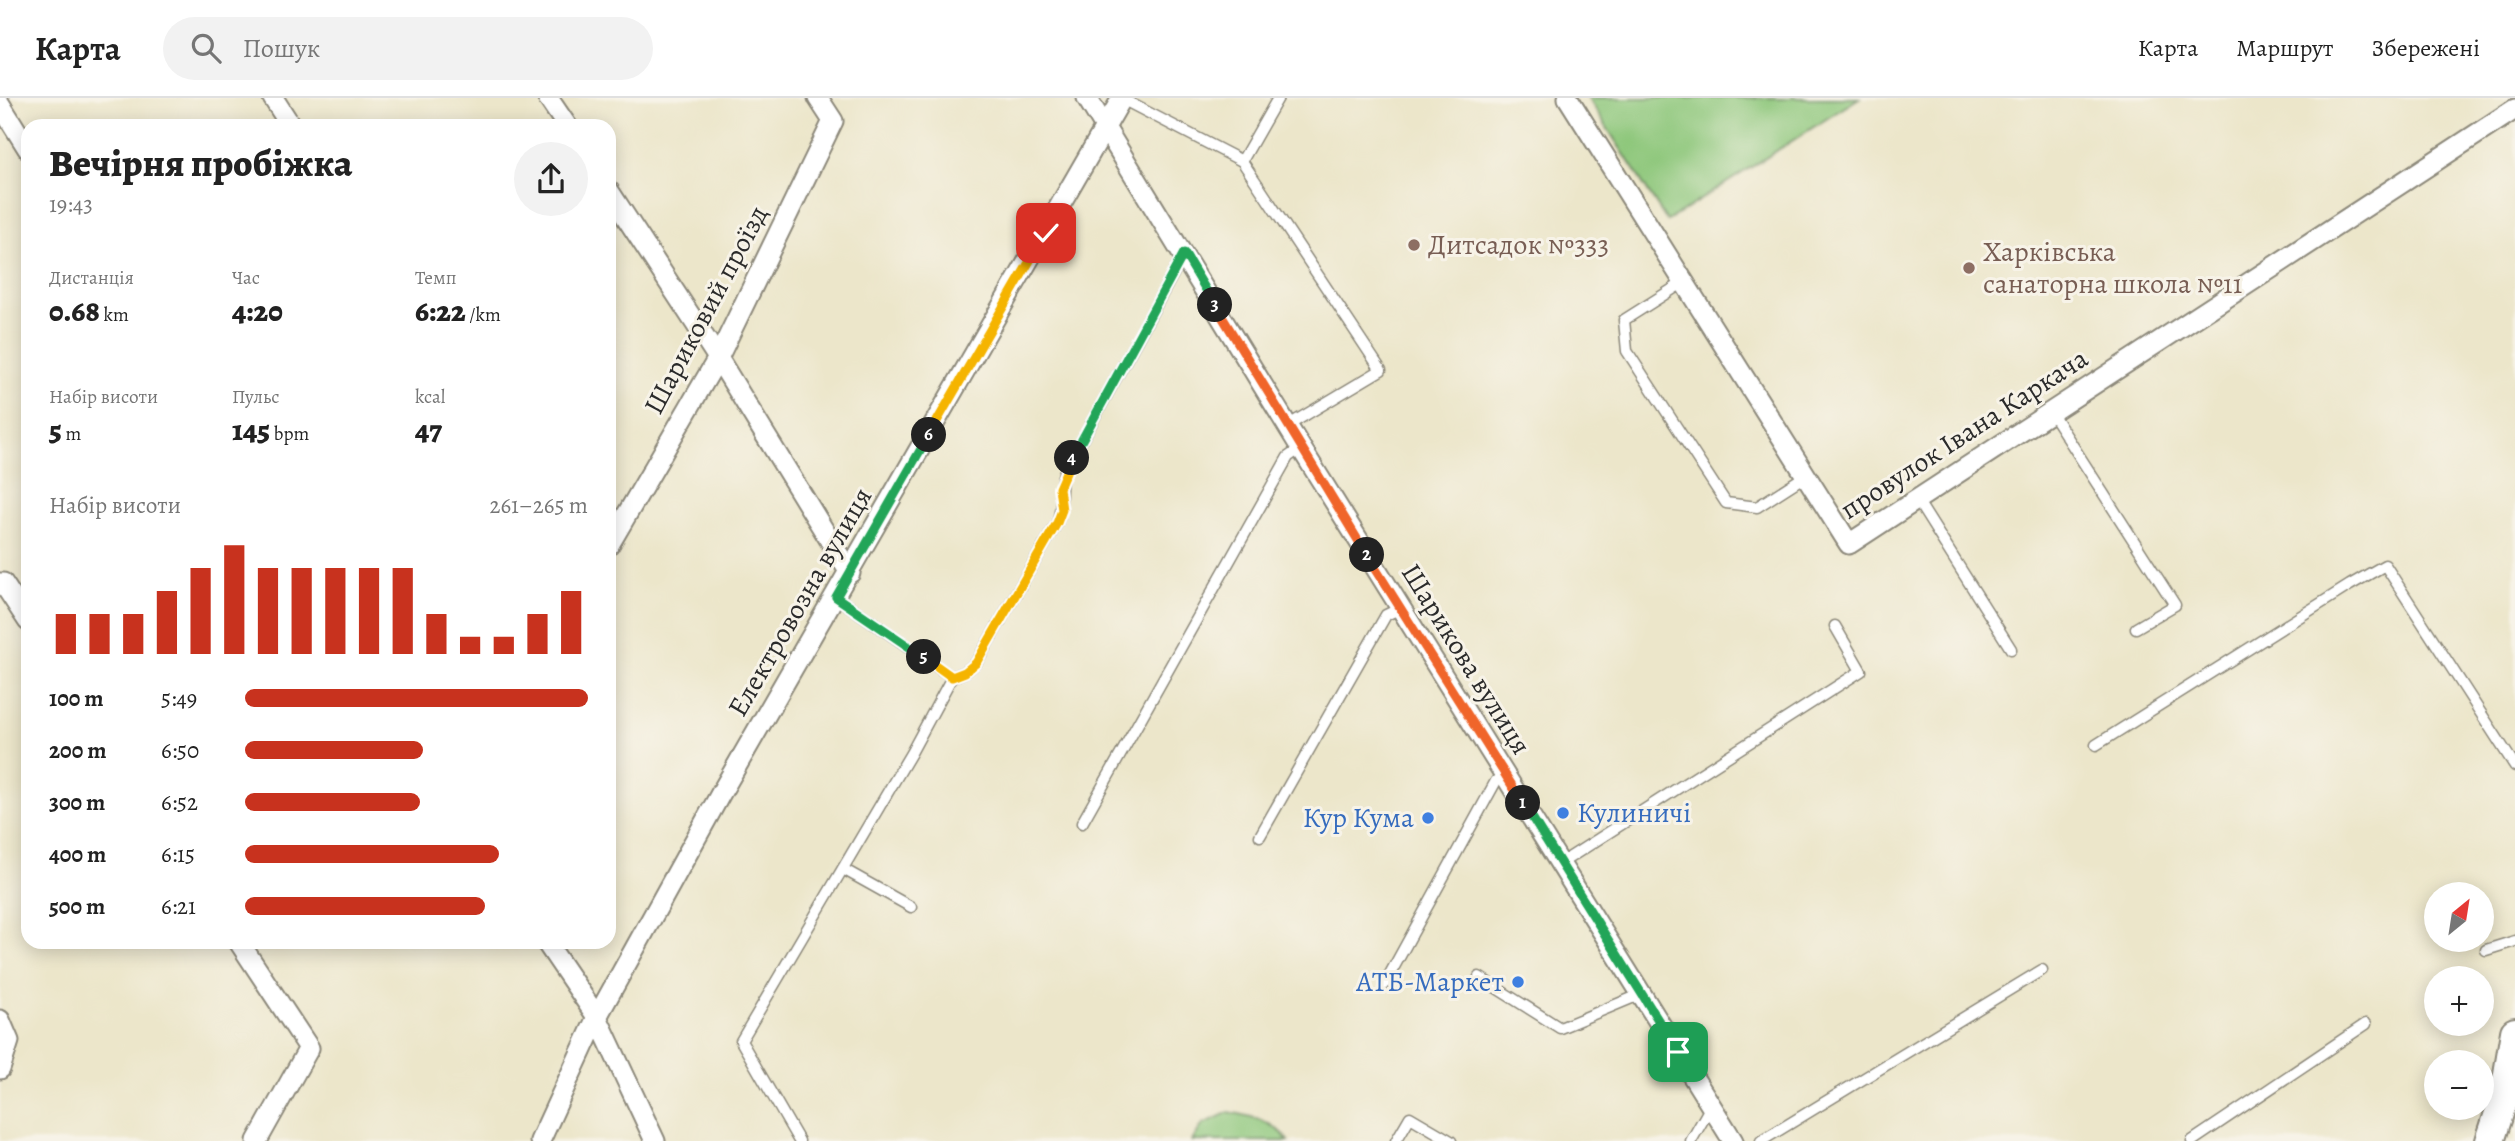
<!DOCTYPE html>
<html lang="uk">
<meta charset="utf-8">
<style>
:root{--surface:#fff;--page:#f2f2f2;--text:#222;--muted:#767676;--line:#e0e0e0;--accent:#c8321e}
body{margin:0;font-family:Alegreya,serif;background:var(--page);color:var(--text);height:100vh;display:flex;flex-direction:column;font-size:26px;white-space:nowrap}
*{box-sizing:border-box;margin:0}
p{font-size:23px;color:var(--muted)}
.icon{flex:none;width:38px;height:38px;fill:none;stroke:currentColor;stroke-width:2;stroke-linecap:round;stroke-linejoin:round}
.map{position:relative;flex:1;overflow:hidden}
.panel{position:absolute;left:21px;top:21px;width:595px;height:830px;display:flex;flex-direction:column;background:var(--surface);border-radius:21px;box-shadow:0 4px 18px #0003}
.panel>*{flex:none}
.needle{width:46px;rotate:30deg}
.tools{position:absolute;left:2424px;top:784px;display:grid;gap:14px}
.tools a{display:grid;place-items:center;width:70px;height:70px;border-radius:50%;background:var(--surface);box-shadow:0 4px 18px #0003;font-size:35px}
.pin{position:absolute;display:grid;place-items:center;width:60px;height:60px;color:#fff;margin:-30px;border-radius:14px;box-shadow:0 4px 10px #0006}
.km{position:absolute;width:35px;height:35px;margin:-18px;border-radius:50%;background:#222;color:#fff;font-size:19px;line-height:35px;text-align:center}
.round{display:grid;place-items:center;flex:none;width:74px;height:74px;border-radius:37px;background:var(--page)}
.headline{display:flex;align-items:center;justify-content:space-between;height:119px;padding:0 28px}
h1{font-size:38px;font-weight:800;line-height:52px}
.metrics{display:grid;grid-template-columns:repeat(3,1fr);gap:10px;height:119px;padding:7px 28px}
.metrics div{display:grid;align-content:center}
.metrics b{font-size:30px;font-weight:800}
.metrics small{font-size:19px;font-weight:400}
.metrics p{font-size:19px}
.chart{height:196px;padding:14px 28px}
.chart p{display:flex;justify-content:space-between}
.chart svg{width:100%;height:126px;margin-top:7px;stroke:var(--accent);stroke-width:6}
ul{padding:0 28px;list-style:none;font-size:23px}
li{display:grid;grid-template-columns:112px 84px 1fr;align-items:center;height:52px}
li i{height:18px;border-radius:9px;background:var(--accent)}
header{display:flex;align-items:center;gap:42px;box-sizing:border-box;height:98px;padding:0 35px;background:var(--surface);border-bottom:2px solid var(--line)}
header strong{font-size:33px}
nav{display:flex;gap:38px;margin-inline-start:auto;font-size:24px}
.search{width:490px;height:63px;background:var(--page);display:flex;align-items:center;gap:18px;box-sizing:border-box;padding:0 24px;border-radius:38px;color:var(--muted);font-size:26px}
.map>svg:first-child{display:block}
.green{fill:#8ec77b;stroke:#5c7953;stroke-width:2}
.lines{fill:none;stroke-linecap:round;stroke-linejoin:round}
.lane-casing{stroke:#8c887a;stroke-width:13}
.street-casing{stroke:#8c887a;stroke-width:23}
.secondary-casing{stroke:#8c887a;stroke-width:32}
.lane{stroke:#fff;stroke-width:10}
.street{stroke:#fff;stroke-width:19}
.secondary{stroke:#fff;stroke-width:28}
.split-1-casing{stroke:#fff;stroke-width:14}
.split-2-casing{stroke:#fff;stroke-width:14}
.split-3-casing{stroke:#fff;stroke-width:14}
.split-4-casing{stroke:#fff;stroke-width:14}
.split-5-casing{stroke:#fff;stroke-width:14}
.split-6-casing{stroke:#fff;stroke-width:14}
.split-7-casing{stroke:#fff;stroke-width:14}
.split-1{stroke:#22a559;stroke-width:9}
.split-2{stroke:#f0652b;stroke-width:9}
.split-3{stroke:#f0652b;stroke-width:9}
.split-4{stroke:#22a559;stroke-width:9}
.split-5{stroke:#f5b400;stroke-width:9}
.split-6{stroke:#22a559;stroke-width:9}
.split-7{stroke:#f5b400;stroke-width:9}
.education-dot{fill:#8d6e63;stroke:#f7f3e8;stroke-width:2.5}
.shop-dot{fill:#3f7fe0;stroke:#f7f3e8;stroke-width:2.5}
.labels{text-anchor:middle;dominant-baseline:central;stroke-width:6;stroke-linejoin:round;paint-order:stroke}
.education-label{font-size:28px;fill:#785e54;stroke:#f7f3e8;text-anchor:start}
.street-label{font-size:28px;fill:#2b2b2b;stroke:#f7f3e8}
.shop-label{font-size:28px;fill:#366cbe;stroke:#f7f3e8;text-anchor:end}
</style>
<header>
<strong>Карта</strong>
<div class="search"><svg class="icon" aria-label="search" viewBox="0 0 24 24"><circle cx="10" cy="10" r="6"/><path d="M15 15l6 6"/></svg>Пошук</div>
<nav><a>Карта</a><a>Маршрут</a><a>Збережені</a></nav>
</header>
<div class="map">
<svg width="2515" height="1043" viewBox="0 0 2515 1043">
<rect width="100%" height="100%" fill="#f7f3e8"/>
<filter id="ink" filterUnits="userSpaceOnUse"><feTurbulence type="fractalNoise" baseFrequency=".0143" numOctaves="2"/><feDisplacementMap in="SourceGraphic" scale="14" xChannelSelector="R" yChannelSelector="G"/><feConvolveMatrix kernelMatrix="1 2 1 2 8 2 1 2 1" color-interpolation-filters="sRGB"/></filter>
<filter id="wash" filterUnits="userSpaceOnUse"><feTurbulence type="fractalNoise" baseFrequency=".00686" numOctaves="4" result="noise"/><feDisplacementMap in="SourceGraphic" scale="28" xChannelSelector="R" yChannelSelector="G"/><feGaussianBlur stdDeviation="1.57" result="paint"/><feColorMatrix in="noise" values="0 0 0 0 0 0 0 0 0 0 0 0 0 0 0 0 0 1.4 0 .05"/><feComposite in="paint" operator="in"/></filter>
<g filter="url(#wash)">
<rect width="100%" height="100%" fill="#ece6ca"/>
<g class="green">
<path d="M 1588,0 L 1859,0 L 1667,123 Z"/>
<path d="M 1229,1014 C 1251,1018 1275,1023 1288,1043 L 1192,1043 L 1203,1026 Z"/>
</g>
</g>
<g filter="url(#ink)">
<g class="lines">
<defs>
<g id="lane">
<path d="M 1122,1 L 1242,63 L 1381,272 L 1287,328"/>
<path d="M 1242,63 L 1278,0"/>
<path d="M 1684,184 L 1624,222 L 1627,253 L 1726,405 L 1757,409 L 1805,378"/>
<path d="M 2051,314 L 2175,507 L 2136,530"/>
<path d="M 1917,402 L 2011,551"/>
<path d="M 836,499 L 952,579 L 965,574 L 976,565 L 1057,425 C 1065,406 1057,394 1064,375 L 1184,156"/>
<path d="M 2096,647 L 2350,487 L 2385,467 L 2515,668"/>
<path d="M 1082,725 L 1288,359 L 1301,350"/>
<path d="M 1260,738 L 1386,517 L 1401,510"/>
<path d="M 1561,765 L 1861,573 L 1835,528"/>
<path d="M 843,771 L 911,809"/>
<path d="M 2486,852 L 2515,843"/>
<path d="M 1479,879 L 1560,930 L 1632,900 L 1644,899"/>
<path d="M 1384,887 L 1496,683 L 1505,676"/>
<path d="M 799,1043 L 741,943 L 911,655 L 952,579"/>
<path d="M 1396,1043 L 1410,1019 L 1451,1043"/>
<path d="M 1691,1043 L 1711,1008"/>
<path d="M 1761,1043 L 2042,872"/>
<path d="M 2192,1043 L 2366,926"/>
</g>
<g id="street">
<path d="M 273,0 L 291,28"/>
<path d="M 548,0 L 567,28"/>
<path d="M 1087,0 L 1301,350 L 1733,1043"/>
<path d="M 1568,0 L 1849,446 L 2515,11"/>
<path d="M 0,6 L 28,51"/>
<path d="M 609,93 L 718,260 L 850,475"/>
<path d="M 609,447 L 718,260 L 833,23 L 818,0"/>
<path d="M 0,485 L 3,485 L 28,523"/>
<path d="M 239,844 L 309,950 L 257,1043"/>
<path d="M 546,844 L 597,919 L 655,1043"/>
<path d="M 0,922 L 9,943 L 0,971"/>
<path d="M 540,1043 L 597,919 L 721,695 L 1122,0"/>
</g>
<path id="secondary" d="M 2490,1043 L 2504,1000 L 2515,934"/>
</defs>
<use href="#lane" class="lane-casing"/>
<use href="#street" class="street-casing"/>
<use href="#secondary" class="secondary-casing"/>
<use href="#lane" class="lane"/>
<use href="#street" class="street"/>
<use href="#secondary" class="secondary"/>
</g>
</g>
<g class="lines" filter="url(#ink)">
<defs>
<path id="split-1" d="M 1523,705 L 1678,954"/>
<path id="split-2" d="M 1367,457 L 1523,705"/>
<path id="split-3" d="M 1215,207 L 1367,457"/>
<path id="split-4" d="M 1072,360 L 1184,155 L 1215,207"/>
<path id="split-5" d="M 924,559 L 952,579 L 965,574 L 976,565 L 1057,425 L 1062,412 L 1059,390 L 1072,360"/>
<path id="split-6" d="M 924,559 L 836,499 L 929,337"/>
<path id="split-7" d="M 929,337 L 1046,135"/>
</defs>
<use href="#split-1" class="split-1-casing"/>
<use href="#split-2" class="split-2-casing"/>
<use href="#split-3" class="split-3-casing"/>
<use href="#split-4" class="split-4-casing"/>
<use href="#split-5" class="split-5-casing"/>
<use href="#split-6" class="split-6-casing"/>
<use href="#split-7" class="split-7-casing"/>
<use href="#split-1" class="split-1"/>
<use href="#split-2" class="split-2"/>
<use href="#split-3" class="split-3"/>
<use href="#split-4" class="split-4"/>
<use href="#split-5" class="split-5"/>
<use href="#split-6" class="split-6"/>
<use href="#split-7" class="split-7"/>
</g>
<g class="education-dot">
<circle cx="1414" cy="147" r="7"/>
<circle cx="1969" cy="170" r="7"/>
</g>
<g class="shop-dot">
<circle cx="1563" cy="715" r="7"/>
<circle cx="1428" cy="720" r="7"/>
<circle cx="1518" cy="884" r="7"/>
</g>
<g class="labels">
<g class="education-label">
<text x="1428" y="147">Дитсадок №333</text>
<text x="1983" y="154">Харківська<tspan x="1983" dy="32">санаторна школа №11</tspan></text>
</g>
<g class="street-label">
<text transform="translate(706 212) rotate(-62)">Шариковий проїзд</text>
<text transform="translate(1964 336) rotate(-33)">провулок Івана Каркача</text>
<text transform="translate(800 504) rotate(-60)">Електровозна вулиця</text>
<text transform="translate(1466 561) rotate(58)">Шарикова вулиця</text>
</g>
<g class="shop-label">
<text x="1577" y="715" text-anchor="start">Кулиничі</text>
<text x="1414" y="720">Кур Кума</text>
<text x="1504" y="884">АТБ-Маркет</text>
</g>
</g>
</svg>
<div class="tools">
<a><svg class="needle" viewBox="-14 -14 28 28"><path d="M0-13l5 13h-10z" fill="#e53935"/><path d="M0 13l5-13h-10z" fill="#767676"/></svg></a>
<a>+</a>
<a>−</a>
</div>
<div class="pin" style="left:1678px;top:954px;background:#1e9e55"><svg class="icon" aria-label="arrive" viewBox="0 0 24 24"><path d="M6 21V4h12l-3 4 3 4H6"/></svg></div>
<div class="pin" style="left:1046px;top:135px;background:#d93025"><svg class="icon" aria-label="check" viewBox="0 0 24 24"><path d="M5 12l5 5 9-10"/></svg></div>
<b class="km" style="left:1523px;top:705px">1</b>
<b class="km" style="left:1367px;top:457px">2</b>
<b class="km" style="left:1215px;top:207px">3</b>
<b class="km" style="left:1072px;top:360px">4</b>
<b class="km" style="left:924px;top:559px">5</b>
<b class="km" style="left:929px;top:337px">6</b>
<section class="panel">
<div class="headline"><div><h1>Вечірня пробіжка</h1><p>19:43</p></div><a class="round"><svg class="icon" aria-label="share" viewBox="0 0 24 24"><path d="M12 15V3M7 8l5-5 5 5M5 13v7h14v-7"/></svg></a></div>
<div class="metrics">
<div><p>Дистанція</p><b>0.68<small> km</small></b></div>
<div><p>Час</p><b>4:20</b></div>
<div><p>Темп</p><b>6:22<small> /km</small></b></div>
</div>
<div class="metrics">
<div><p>Набір висоти</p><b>5<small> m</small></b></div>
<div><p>Пульс</p><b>145<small> bpm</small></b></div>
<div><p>kcal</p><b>47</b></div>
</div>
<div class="chart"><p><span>Набір висоти</span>261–265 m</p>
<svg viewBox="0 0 160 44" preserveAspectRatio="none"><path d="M5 44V30M15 44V30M25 44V30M35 44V22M45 44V14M55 44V6M65 44V14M75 44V14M85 44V14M95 44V14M105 44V14M115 44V30M125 44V38M135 44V38M145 44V30M155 44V22"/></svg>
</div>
<ul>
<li><b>100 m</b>5:49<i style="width:100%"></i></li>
<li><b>200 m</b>6:50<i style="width:52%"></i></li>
<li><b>300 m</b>6:52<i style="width:51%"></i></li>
<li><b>400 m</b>6:15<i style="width:74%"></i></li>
<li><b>500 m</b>6:21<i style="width:70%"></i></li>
</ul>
</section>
</div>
